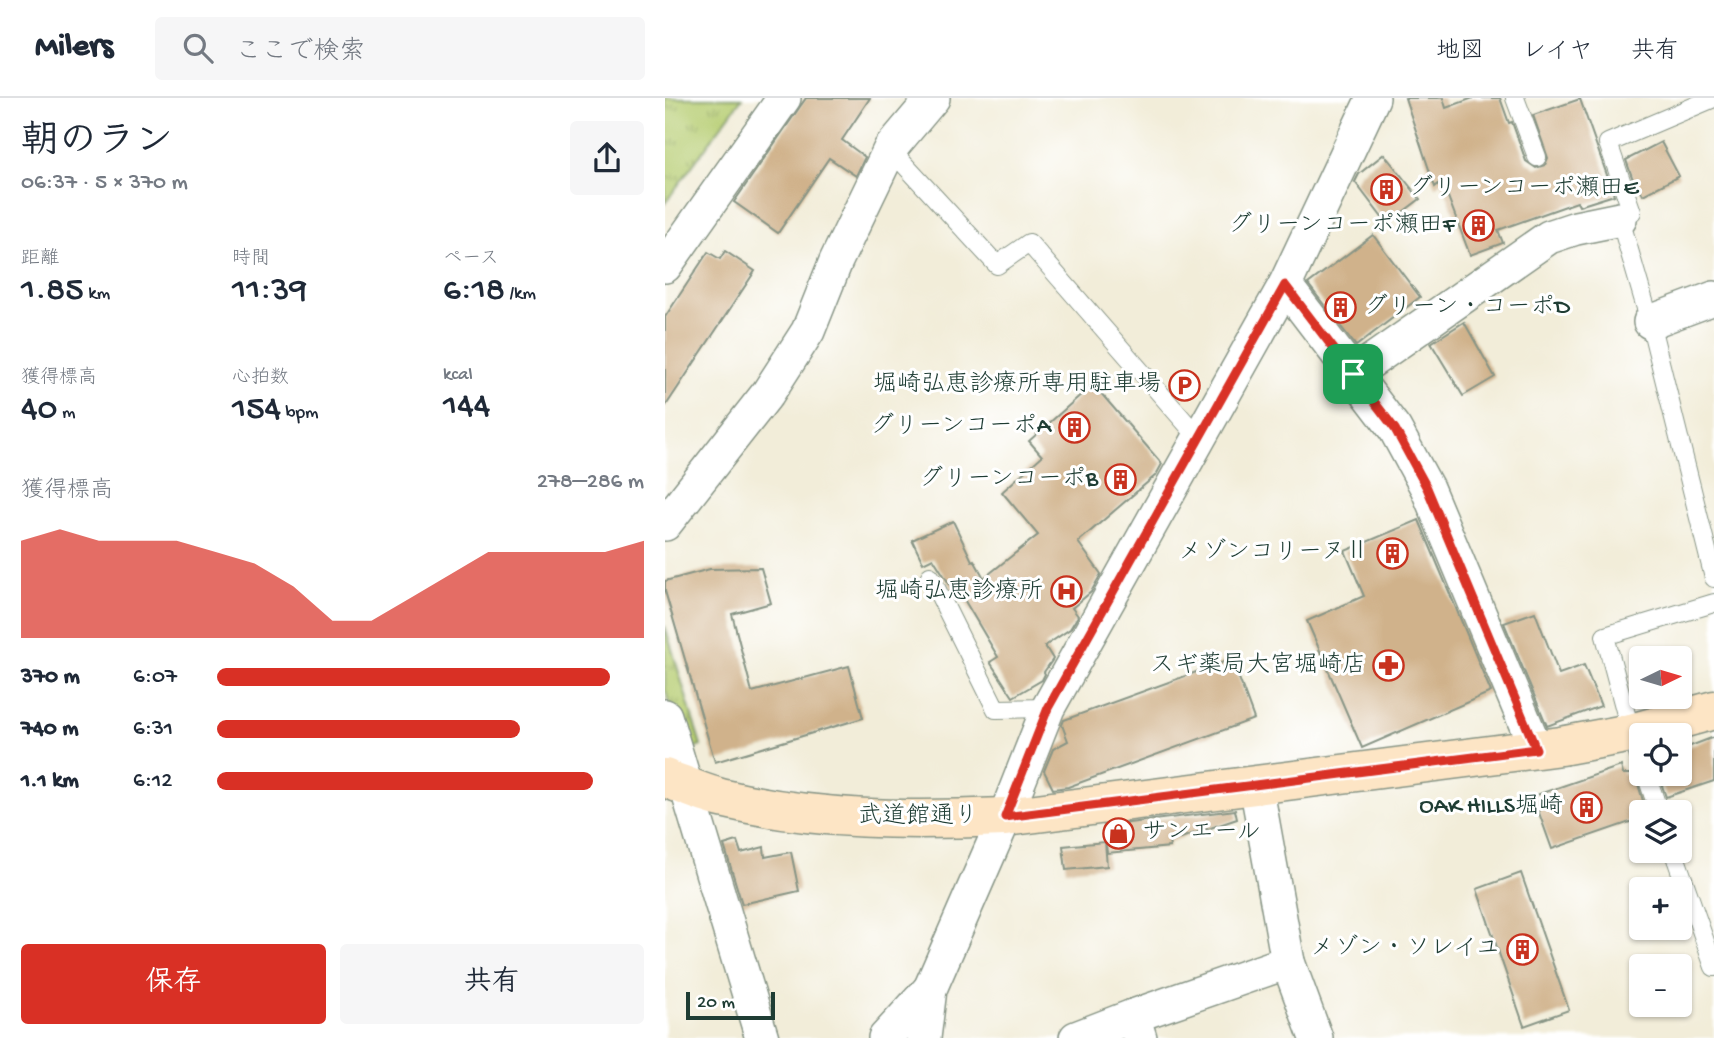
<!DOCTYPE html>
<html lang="ja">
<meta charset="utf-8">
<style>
:root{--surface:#fff;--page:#f6f6f7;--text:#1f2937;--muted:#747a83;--line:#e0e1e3;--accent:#d93025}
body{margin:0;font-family:"Gochi Hand","Klee One",sans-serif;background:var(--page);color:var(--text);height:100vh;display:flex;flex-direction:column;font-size:26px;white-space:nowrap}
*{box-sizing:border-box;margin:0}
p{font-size:23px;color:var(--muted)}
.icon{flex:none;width:38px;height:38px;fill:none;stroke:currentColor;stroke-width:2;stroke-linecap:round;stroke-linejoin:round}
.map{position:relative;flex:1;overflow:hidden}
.panel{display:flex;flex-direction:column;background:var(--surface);width:665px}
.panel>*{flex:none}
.needle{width:46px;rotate:85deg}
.buttons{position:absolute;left:964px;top:548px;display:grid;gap:14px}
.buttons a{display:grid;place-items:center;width:63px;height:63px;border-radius:7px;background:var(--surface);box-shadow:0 2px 5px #0004;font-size:35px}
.scale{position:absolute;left:21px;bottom:18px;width:89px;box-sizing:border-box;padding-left:7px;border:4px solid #1f3d34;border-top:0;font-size:19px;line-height:24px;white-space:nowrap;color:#1f3d34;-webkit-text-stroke:5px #fff;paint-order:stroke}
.pin{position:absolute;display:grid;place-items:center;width:60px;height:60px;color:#fff;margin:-30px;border-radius:14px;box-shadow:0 4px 10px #0006}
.round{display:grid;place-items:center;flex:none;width:74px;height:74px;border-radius:7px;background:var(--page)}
.head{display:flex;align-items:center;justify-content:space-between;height:119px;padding:0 21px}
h1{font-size:38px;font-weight:600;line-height:52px}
.figures{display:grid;grid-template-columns:repeat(3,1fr);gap:10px;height:119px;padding:7px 21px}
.figures div{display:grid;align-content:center}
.figures b{font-size:35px;font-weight:600}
.figures small{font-size:19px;font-weight:400}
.figures p{font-size:19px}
.chart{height:196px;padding:14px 21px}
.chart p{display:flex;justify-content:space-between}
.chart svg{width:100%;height:126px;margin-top:7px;fill:var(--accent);opacity:.7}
.primary-button{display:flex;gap:14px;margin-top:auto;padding:14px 21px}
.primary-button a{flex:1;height:80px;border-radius:7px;background:var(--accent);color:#fff;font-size:28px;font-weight:600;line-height:80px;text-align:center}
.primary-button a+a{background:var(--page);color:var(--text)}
ul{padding:0 21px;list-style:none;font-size:23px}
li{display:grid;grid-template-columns:112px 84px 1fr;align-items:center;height:52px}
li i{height:18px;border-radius:9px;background:var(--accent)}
header{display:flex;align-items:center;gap:42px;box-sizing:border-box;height:98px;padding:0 35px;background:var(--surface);border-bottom:2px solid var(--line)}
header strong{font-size:33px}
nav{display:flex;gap:38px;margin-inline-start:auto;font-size:24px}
.search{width:490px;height:63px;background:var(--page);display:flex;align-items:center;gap:18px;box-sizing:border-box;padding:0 24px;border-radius:7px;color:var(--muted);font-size:26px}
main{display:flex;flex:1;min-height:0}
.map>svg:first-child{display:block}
.grass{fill:url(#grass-tufts);stroke:#6b8654;stroke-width:2}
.building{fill:#d0b28b}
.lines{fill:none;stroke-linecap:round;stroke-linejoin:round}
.lane-casing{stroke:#889586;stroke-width:20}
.street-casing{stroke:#889586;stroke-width:36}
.secondary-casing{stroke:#889586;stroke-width:41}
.lane{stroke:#fff;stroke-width:18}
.street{stroke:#fff;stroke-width:33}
.secondary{stroke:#fde5c5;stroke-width:38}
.route-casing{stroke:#fff;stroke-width:14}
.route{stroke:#d93025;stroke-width:9}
.labels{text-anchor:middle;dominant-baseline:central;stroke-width:6;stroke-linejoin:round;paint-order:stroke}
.poi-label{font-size:24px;fill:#1f3d34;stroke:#fff;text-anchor:end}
.street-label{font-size:24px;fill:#1f3d34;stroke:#fff}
</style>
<header>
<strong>Milers</strong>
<div class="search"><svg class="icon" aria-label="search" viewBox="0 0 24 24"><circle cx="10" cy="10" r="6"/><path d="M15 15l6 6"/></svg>ここで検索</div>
<nav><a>地図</a><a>レイヤ</a><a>共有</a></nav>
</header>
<main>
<section class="panel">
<div class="head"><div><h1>朝のラン</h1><p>06:37 · 5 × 370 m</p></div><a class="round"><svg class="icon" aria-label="share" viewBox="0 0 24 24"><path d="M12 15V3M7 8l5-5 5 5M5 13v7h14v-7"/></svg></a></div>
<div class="figures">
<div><p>距離</p><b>1.85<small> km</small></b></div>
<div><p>時間</p><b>11:39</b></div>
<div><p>ペース</p><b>6:18<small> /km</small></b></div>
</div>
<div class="figures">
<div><p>獲得標高</p><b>40<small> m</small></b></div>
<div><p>心拍数</p><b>154<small> bpm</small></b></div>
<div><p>kcal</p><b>144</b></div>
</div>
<div class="chart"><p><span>獲得標高</span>278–286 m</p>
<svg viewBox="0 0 160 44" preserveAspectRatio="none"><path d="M0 44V10L10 6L20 10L30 10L40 10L50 14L60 18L70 26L80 38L90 38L100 30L110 22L120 14L130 14L140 14L150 14L160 10V44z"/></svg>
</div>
<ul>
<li><b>370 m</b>6:07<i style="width:92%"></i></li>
<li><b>740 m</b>6:31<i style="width:71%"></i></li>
<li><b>1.1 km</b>6:12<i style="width:88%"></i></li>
</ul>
<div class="primary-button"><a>保存</a><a>共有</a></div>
</section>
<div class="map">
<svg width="1049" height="940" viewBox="0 0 1049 940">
<defs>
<pattern id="grass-tufts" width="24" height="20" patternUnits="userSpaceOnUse" patternTransform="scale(1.75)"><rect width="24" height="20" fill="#b7ce73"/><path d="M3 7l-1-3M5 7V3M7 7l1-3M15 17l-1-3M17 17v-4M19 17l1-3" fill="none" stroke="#94a85f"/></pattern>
</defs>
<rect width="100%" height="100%" fill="#fff"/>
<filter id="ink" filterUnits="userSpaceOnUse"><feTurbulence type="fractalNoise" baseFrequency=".0143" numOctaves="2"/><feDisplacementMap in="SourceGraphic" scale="14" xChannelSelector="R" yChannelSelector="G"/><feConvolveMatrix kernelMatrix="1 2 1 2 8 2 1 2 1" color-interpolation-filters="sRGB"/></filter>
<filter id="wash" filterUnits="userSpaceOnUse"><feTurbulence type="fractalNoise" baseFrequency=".00686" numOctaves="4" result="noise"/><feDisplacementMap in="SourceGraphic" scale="28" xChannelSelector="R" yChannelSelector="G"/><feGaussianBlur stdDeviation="1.57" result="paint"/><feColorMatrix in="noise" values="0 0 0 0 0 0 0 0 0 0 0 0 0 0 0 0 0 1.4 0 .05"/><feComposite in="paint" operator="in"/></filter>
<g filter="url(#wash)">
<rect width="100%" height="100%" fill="#f2edd9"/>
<g class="grass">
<path d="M 0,0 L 77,0 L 0,105 Z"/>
<path d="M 0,528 L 36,648 L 19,653 L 0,590 Z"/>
</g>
<g id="blocks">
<g class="building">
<path d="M 141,0 L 205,0 L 177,42 L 200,59 L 191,78 L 164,60 L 113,135 L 69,104 Z"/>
<path d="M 740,0 L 778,0 L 781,10 L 808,0 L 835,0 L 844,25 L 847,24 L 861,63 L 871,70 L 880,67 L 883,60 L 868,17 L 915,1 L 949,97 L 914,108 L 912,104 L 833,132 L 838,145 L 805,157 L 777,83 L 770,89 Z"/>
<path d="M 996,44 L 1014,78 L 978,97 L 974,89 L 971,90 L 961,62 Z"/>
<path d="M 719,56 L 755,101 L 722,126 L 690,84 L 694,76 Z"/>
<path d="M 708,137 L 755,199 L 691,248 L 643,186 Z"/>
<path d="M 60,153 L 90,173 L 0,309 L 0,219 L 43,154 L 55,161 Z"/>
<path d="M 799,224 L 830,279 L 798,298 L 766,245 Z"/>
<path d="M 428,286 L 497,366 L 491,377 L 413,444 L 436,476 L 426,494 L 407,510 L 413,518 L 405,531 L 380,548 L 388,561 L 379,574 L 380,576 L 377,582 L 348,599 L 325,564 L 333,559 L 294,493 L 290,495 L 268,460 L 258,465 L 247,442 L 288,423 L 307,463 L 309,462 L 319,480 L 373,437 L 337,394 L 377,358 L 364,343 Z"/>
<path d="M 754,422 L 826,594 L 697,650 L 642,523 L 699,498 L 680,453 Z"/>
<path d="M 96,470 L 106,505 L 67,516 L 87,594 L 184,568 L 198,620 L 50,664 L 0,493 L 0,483 L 45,471 Z"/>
<path d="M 870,514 L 894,576 L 919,567 L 936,608 L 882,628 L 839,525 Z"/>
<path d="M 567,561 L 589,621 L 403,689 L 388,691 L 379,673 L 388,651 L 403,643 L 397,627 L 399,622 Z"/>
<path d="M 1049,639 L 1049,683 L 1001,699 L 993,676 L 1015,676 L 1015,652 Z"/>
<path d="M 956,668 L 958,676 L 970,676 L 979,706 L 970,709 L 974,721 L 887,751 L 868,698 Z"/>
<path d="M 570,712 L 572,721 L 504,744 L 505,749 L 442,755 L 439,728 Z"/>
<path d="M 72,743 L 76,755 L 99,749 L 100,759 L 126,754 L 134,793 L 77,806 L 59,747 Z"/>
<path d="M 440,744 L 442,768 L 401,772 L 398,748 Z"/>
<path d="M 856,775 L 904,912 L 859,928 L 812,791 Z"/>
</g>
</g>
</g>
<g filter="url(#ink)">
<use href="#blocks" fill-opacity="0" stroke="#889586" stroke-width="2"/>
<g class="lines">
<defs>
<g id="lane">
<path d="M 850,0 L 872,59"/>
<path d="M 1049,0 L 943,45 L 967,114 L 955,121 L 985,224 L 1049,480"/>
<path d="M 225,51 L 332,167 L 364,145 L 533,339"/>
<path d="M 265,478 L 331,611 L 383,610"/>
<path d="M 976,664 L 966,635 L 940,538 L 1049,505"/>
<path d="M 981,676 L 994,714"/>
<path d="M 1008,752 L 1049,869"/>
</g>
<g id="street">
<path d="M 0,168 L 119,0"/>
<path d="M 620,187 L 730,331 L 762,390 L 871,651"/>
<path d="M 985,224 L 1049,200"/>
<path d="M 688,276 L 884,139 L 911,130 L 955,121"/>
<path d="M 0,426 L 103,295 L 143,233 L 171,163 L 225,51 L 268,0"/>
<path d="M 0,618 L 97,940"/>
<path d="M 591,687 L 623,864 L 651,940"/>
<path d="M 468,918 L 623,864"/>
<path d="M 220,940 L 265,891"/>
<path d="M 259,940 L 265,891 L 340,719 L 383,610 L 620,187 L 708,0"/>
<path d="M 411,940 L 468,918 L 475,940"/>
</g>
<path id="secondary" d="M 0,680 C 19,687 37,695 56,700 C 150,723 244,723 340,719 L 896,648 L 966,635 L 1049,612"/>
</defs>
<use href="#lane" class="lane-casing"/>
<use href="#street" class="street-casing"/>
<use href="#secondary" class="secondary-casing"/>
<use href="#lane" class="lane"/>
<use href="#street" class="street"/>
<use href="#secondary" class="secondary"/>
</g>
</g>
<g class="lines" filter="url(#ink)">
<defs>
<path id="route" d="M 620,187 L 730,331 L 762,390 L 871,651 L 340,719 L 383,610 Z"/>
</defs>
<use href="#route" class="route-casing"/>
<use href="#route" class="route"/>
</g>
<defs>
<symbol id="building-ring" viewBox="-11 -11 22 22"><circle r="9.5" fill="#fff" stroke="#c8321e" stroke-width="1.5"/><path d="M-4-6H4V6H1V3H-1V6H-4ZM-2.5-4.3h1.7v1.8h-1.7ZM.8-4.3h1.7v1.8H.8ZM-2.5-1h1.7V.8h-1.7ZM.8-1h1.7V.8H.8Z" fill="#c8321e"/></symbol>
<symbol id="parking-ring" viewBox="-11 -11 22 22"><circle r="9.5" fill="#fff" stroke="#c8321e" stroke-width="1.5"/><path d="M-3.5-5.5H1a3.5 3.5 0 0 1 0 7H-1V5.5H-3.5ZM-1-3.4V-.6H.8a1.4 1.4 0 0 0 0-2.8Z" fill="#c8321e"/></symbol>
<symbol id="hospital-ring" viewBox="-11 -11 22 22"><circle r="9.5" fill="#fff" stroke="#c8321e" stroke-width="1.5"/><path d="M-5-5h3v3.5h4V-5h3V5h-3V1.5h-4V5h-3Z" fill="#c8321e"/></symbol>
<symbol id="pharmacy-ring" viewBox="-11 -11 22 22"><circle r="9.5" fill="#fff" stroke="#c8321e" stroke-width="1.5"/><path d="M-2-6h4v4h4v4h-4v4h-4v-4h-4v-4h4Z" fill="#c8321e"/></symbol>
<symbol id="shop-ring" viewBox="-11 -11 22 22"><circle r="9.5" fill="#fff" stroke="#c8321e" stroke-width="1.5"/><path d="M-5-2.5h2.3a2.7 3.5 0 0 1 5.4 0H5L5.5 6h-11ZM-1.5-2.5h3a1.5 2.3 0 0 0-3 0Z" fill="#c8321e"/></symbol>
</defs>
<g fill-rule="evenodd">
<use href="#building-ring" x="704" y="74" width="35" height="35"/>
<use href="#building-ring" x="796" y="110" width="35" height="35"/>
<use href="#building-ring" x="658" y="192" width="35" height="35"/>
<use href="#parking-ring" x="502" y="270" width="35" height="35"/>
<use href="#building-ring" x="392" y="312" width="35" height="35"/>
<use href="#building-ring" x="438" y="364" width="35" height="35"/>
<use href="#building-ring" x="710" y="438" width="35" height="35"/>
<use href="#hospital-ring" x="384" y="476" width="35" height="35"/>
<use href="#pharmacy-ring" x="706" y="550" width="35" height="35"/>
<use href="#building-ring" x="904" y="692" width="35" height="35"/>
<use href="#shop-ring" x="436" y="718" width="35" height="35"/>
<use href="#building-ring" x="840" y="834" width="35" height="35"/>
</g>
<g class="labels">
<g class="poi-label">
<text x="744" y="91" text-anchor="start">グリーンコーポ瀬田E</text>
<text x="790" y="128">グリーンコーポ瀬田F</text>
<text x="699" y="210" text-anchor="start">グリーン・コーポD</text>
<text x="496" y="287">堀崎弘恵診療所専用駐車場</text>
<text x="386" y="329">グリーンコーポA</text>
<text x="433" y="382">グリーンコーポB</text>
<text x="704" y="455">メゾンコリーヌⅡ</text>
<text x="378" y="494">堀崎弘恵診療所</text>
<text x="701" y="568">スギ薬局大宮堀崎店</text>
<text x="898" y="709">OAK HILLS堀崎</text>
<text x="477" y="735" text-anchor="start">サンエール</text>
<text x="835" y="851">メゾン・ソレイユ</text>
</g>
<g class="street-label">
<text x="253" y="719">武道館通り</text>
</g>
</g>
</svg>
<div class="buttons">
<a><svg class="needle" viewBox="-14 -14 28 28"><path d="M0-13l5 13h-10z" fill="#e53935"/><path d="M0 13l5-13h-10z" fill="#747a83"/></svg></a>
<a><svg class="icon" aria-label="locate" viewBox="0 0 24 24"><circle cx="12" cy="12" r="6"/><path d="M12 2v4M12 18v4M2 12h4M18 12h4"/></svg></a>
<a><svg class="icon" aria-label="layers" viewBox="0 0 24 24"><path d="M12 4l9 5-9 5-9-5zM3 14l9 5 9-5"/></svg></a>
<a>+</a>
<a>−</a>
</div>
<div class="scale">20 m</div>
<div class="pin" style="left:688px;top:276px;background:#1e9e55"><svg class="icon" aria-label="arrive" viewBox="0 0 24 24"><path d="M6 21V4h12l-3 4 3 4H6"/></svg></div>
</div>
</main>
